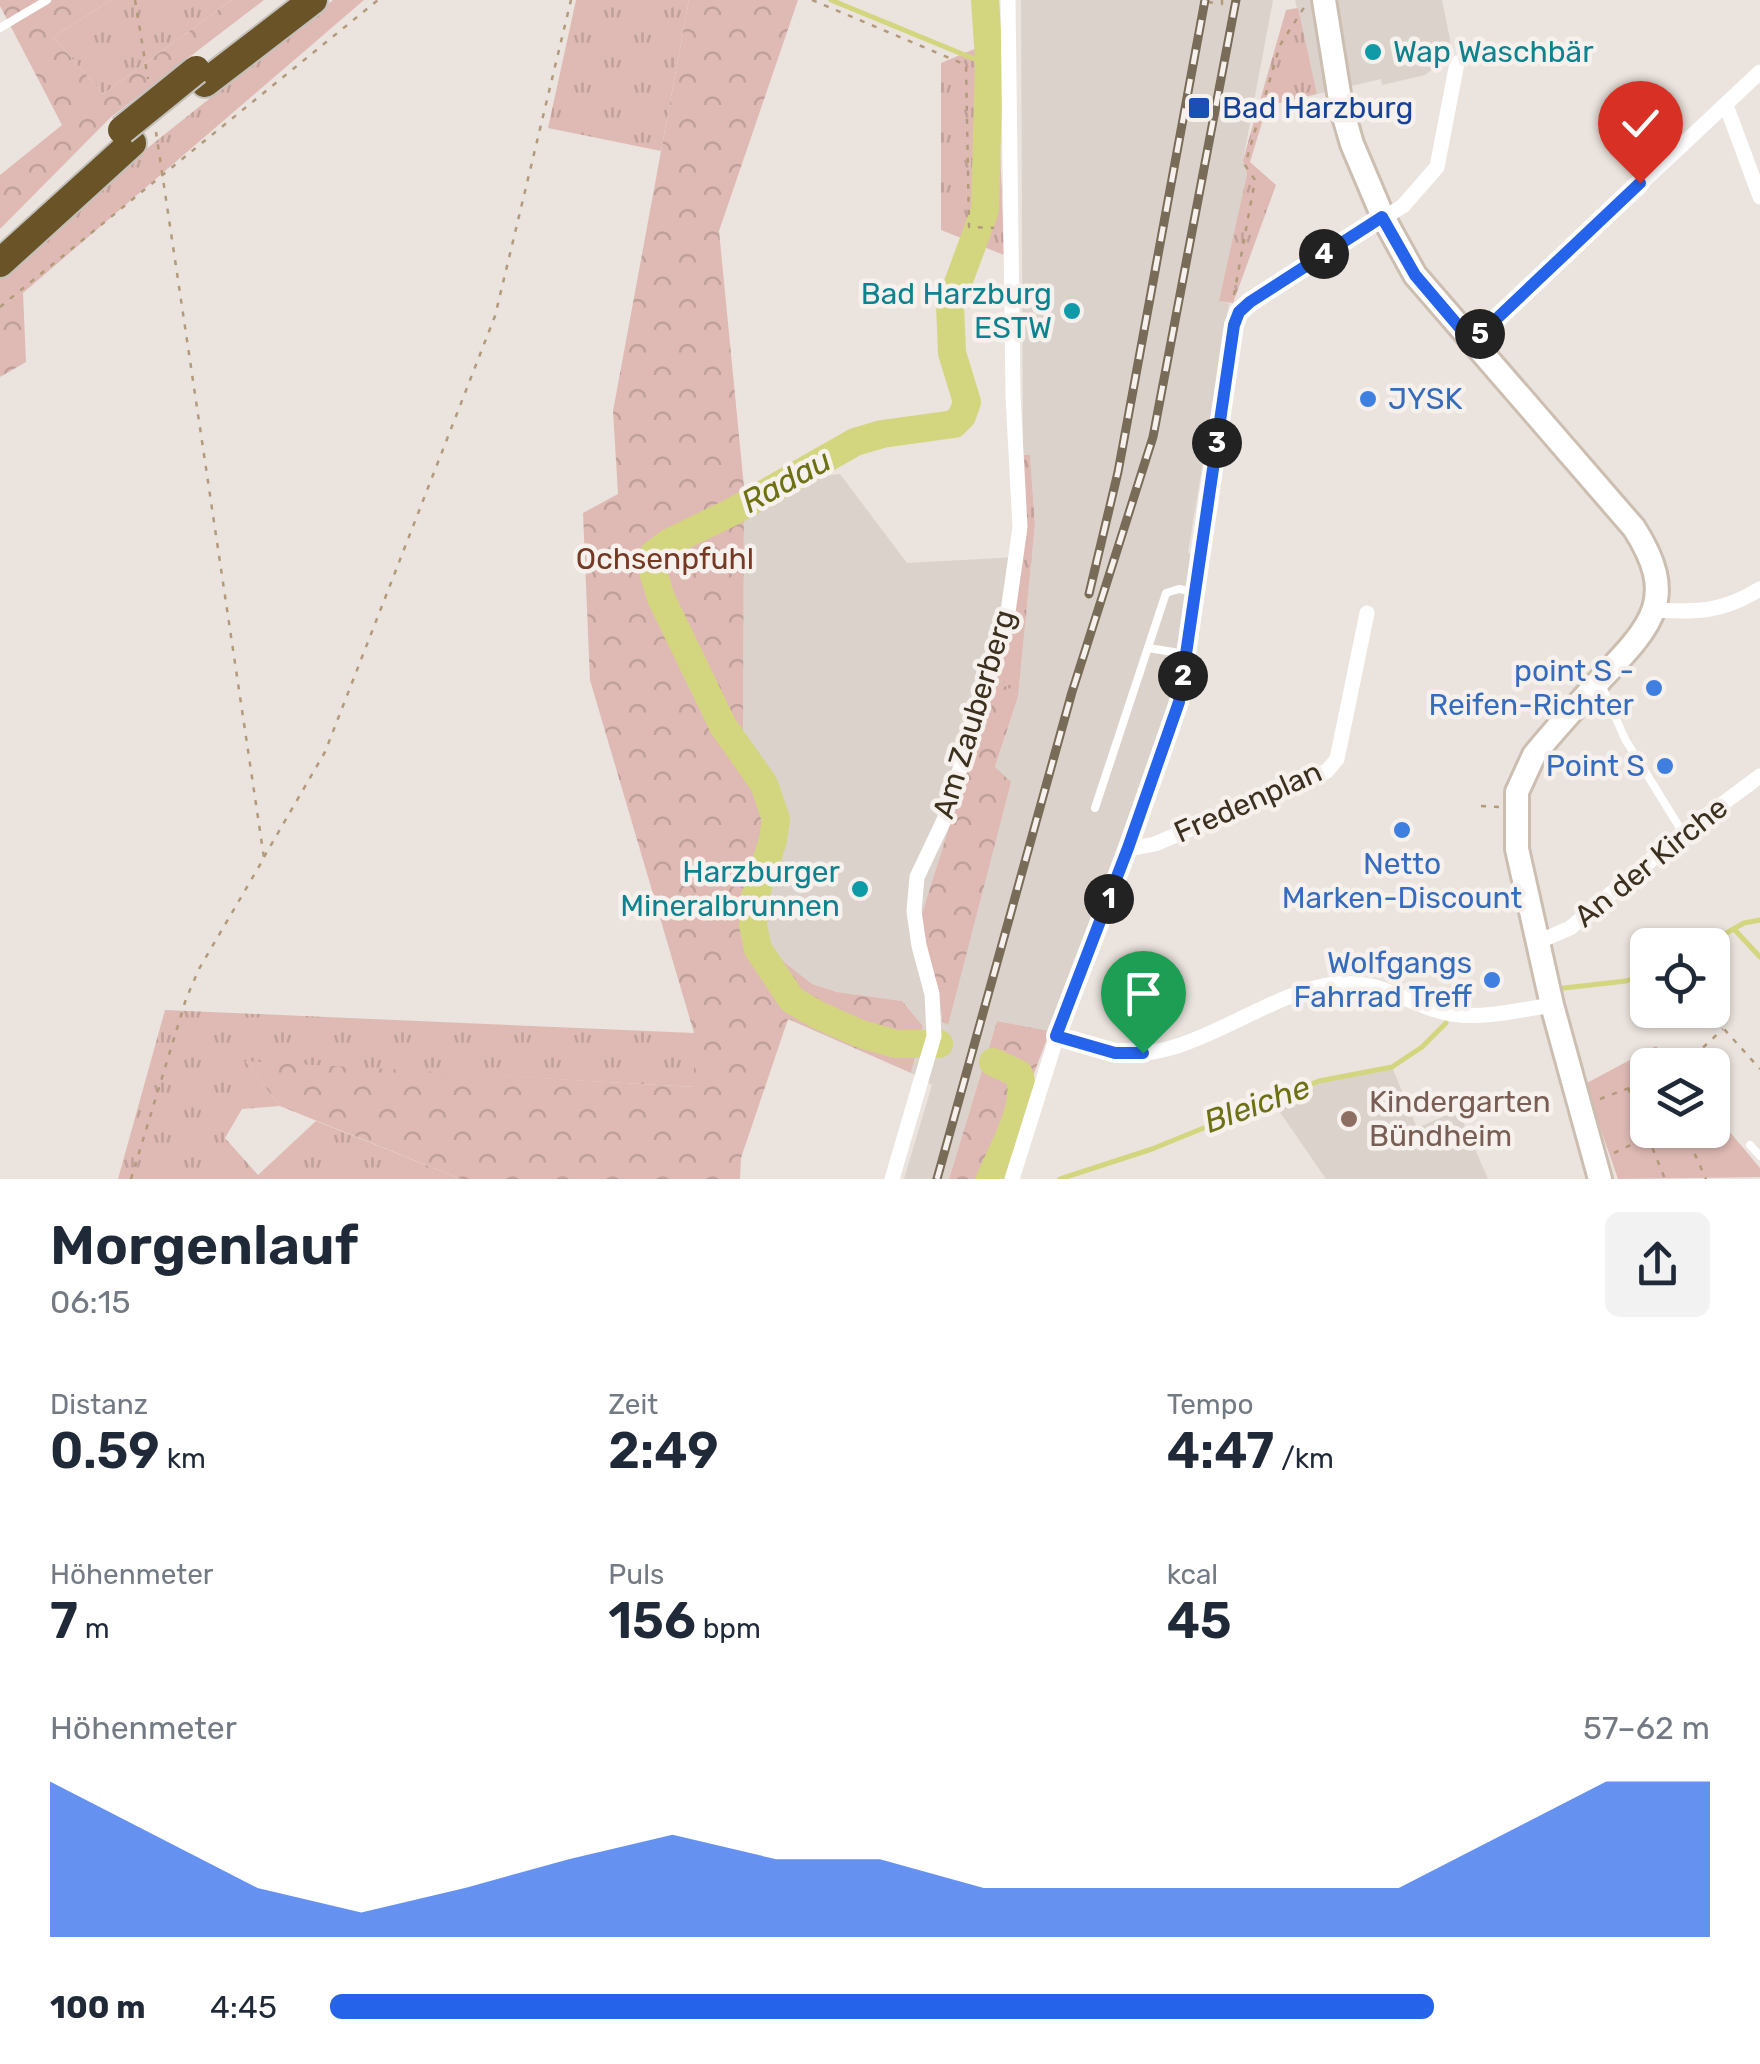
<!DOCTYPE html>
<html lang="de">
<meta charset="utf-8">
<style>
:root{--surface:#fff;--page:#f2f2f3;--text:#1f2937;--muted:#747a83;--accent:#2563eb}
body{margin:0;font-family:Rubik,sans-serif;background:var(--page);color:var(--text);height:100vh;display:flex;flex-direction:column;font-size:38px;white-space:nowrap}
*{box-sizing:border-box;margin:0}
p{font-size:32px;color:var(--muted)}
.icon{flex:none;width:55px;height:55px;fill:none;stroke:currentColor;stroke-width:2;stroke-linecap:round;stroke-linejoin:round}
.map{position:relative;height:1179px;overflow:hidden}
.sheet{display:flex;flex-direction:column;background:var(--surface);flex:1}
.sheet>*{flex:none}
.controls{position:absolute;left:1630px;top:928px;display:grid;gap:20px}
.controls a{display:grid;place-items:center;width:100px;height:100px;border-radius:15px;background:var(--surface);box-shadow:0 2px 8px #0004;font-size:50px}
.pin{position:absolute;display:grid;place-items:center;width:85px;height:85px;color:#fff;margin:-102px -42px;border-radius:50% 50% 50% 0;rotate:-45deg;box-shadow:0 0 10px #0007}
.pin .icon{rotate:45deg}
.km{position:absolute;width:50px;height:50px;margin:-25px;border-radius:50%;background:#222;color:#fff;font-size:28px;line-height:50px;text-align:center}
.round{display:grid;place-items:center;flex:none;width:105px;height:105px;border-radius:15px;background:var(--page)}
.summary{display:flex;align-items:center;justify-content:space-between;height:170px;padding:0 50px}
h1{font-size:55px;font-weight:600;line-height:75px}
.figures{display:grid;grid-template-columns:repeat(3,1fr);gap:15px;height:170px;padding:10px 50px}
.figures div{display:grid;align-content:center}
.figures b{font-size:50px;font-weight:600}
.figures small{font-size:28px;font-weight:400}
.figures p{font-size:28px}
.chart{height:280px;padding:20px 50px}
.chart p{display:flex;justify-content:space-between}
.chart svg{width:100%;height:180px;margin-top:10px;fill:var(--accent);opacity:.7}
ul{padding:0 50px;list-style:none;font-size:32px}
li{display:grid;grid-template-columns:160px 120px 1fr;align-items:center;height:75px}
li i{height:25px;border-radius:12px;background:var(--accent)}
.map>svg:first-child{display:block}
.built{fill:#dbd2cb}
.grass{fill:url(#grass-tufts)}
.forest{fill:url(#forest-crowns)}
.park{fill:#dfbab4}
.lines{fill:none;stroke-linecap:round;stroke-linejoin:round}
.stream{stroke:#d3d67f;stroke-width:5}
.river{stroke:#d3d67f;stroke-width:28}
.secondary-casing{stroke:#ccbeb0;stroke-width:28}
.highway-casing{stroke:#c4c1bc;stroke-width:32}
.path{stroke:#b29a7b;stroke-width:2.5;stroke-dasharray:5 8;stroke-linecap:butt}
.lane{stroke:#fff;stroke-width:8}
.street{stroke:#fff;stroke-width:15}
.secondary{stroke:#fff;stroke-width:22}
.highway{stroke:#6a5427;stroke-width:28}
.rail-casing{stroke:#786b57;stroke-width:9}
.rail{stroke:#f7f1ee;stroke-width:5;stroke-dasharray:15;stroke-linecap:butt}
.highway-bridge-casing{stroke:#c4c1bc;stroke-width:32;stroke-linecap:butt}
.highway-bridge{stroke:#6a5427;stroke-width:28}
.route-casing{stroke:#fff;stroke-width:20}
.route{stroke:#2563eb;stroke-width:12}
.culture-dot{fill:#0f9aa8;stroke:#f7f1ee;stroke-width:4}
.transit-dot{fill:#1a4fb4;stroke:#f7f1ee;stroke-width:4}
.shop-dot{fill:#3f7fe0;stroke:#f7f1ee;stroke-width:4}
.education-dot{fill:#8d6e63;stroke:#f7f1ee;stroke-width:4}
.labels{text-anchor:middle;dominant-baseline:central;stroke-width:9;stroke-linejoin:round;paint-order:stroke}
.culture-label{font-size:30px;fill:#0d838f;stroke:#f7f1ee;text-anchor:end}
.transit-label{font-size:30px;fill:#164399;stroke:#f7f1ee;text-anchor:start}
.shop-label{font-size:30px;fill:#366cbe;stroke:#f7f1ee;text-anchor:end}
.park-label{font-size:30px;fill:#763a24;stroke:#f7f1ee}
.street-label{font-size:30px;fill:#3c301e;stroke:#f7f1ee}
.education-label{font-size:30px;fill:#785e54;stroke:#f7f1ee;text-anchor:start}
.water-label{font-size:32px;font-style:italic;fill:#6e7113;stroke:#f7f1ee}
</style>
<div class="map">
<svg width="1760" height="1179" viewBox="0 0 1760 1179">
<defs>
<pattern id="grass-tufts" width="24" height="20" patternUnits="userSpaceOnUse" patternTransform="scale(2.5)"><rect width="24" height="20" fill="#dfbab4"/><path d="M3 7l-1-3M5 7V3M7 7l1-3M15 17l-1-3M17 17v-4M19 17l1-3" fill="none" stroke="#c0a09a"/></pattern>
<pattern id="forest-crowns" width="20" height="18" patternUnits="userSpaceOnUse" patternTransform="scale(2.5)"><rect width="20" height="18" fill="#dfbab4"/><path d="M2 6a3 3 0 1 1 6 0M12 15a3 3 0 1 1 6 0" fill="none" stroke="#c0a09a"/></pattern>
</defs>
<rect width="100%" height="100%" fill="#ebe3dd"/>
<g class="built">
<path d="M 1021,0 L 1273,0 L 1243,160 L 1247,174 L 1220,301 L 1229,303 L 1188,553 L 1194,555 L 1170,703 L 1050,1031 L 997,1021 L 949,1179 L 904,1179 L 932,1085 L 911,1073 L 923,1026 L 902,1001 L 837,992 L 812,984 L 773,953 L 766,935 L 773,864 L 743,751 L 744,487 L 840,474 L 907,563 L 1018,557 L 984,716 L 921,917 L 925,944 L 941,992 L 942,1021 L 995,768 L 1018,697 L 1035,524 L 1030,456 L 1023,455 Z"/>
<path d="M 1295,0 L 1442,0 L 1450,39 L 1448,63 L 1441,62 L 1425,75 L 1382,85 L 1381,79 L 1317,94 Z"/>
<path d="M 1392,1067 L 1417,1128 L 1458,1110 L 1488,1179 L 1326,1179 L 1273,1102 L 1319,1081 Z"/>
</g>
<g class="grass">
<path d="M 111,0 L 232,0 L 103,94 L 53,37 Z"/>
<path d="M 333,0 L 364,0 L 23,293 L 0,307 L 0,274 L 140,154 Z"/>
<path d="M 576,0 L 689,0 L 661,151 L 548,128 Z"/>
<path d="M 1298,8 L 1317,94 L 1267,106 L 1250,162 L 1276,185 L 1233,303 L 1219,301 L 1247,174 L 1243,160 L 1286,10 Z"/>
<path d="M 996,40 L 1004,255 L 941,230 L 941,63 Z"/>
<path d="M 1023,455 L 1030,455 L 1035,524 L 1018,697 L 996,677 Z"/>
<path d="M 165,1010 L 694,1033 L 695,1087 L 246,1062 L 280,1106 L 242,1109 L 225,1138 L 258,1175 L 316,1121 L 461,1179 L 118,1179 Z"/>
</g>
<g class="forest">
<path d="M 0,0 L 111,0 L 53,37 L 103,94 L 232,0 L 264,0 L 111,117 L 0,229 L 0,175 L 62,125 L 0,6 Z"/>
<path d="M 689,0 L 798,0 L 719,231 L 744,487 L 743,751 L 773,864 L 766,935 L 773,953 L 812,984 L 837,992 L 902,1001 L 923,1026 L 911,1073 L 788,1019 L 741,1158 L 740,1179 L 461,1179 L 280,1106 L 245,1061 L 694,1087 L 694,1033 L 590,680 L 583,513 L 618,494 L 613,411 Z"/>
<path d="M 23,293 L 26,362 L 0,377 L 0,307 Z"/>
<path d="M 996,677 L 1018,697 L 995,767 L 1011,782 L 948,1025 L 942,1021 C 940,985 927,953 921,917 Z"/>
<path d="M 997,1021 L 1050,1031 L 994,1179 L 949,1179 Z"/>
</g>
<path class="park" d="M 1656,1046 L 1672,1065 L 1648,1065 L 1648,1130 L 1712,1130 L 1713,1112 L 1760,1168 L 1760,1177 L 1618,1179 L 1585,1084 Z"/>
<g class="lines">
<g class="stream">
<path d="M 831,0 L 989,65"/>
<path d="M 1734,929 L 1760,957"/>
<path d="M 1705,945 L 1744,923 L 1760,920"/>
<path d="M 1564,988 L 1626,981 L 1648,973"/>
<path d="M 1060,1179 L 1152,1149 L 1319,1081 L 1392,1067 L 1422,1047 L 1446,1023"/>
</g>
<g class="river">
<path d="M 939,1044 L 896,1044 L 861,1034 L 818,1015 L 792,1000 L 758,949 L 753,925 L 755,897 L 773,840 L 776,819 L 764,784 L 723,726 L 661,598 L 654,575 L 654,554 L 670,542 L 732,512 L 855,442 L 882,434 L 954,424 L 962,416 L 967,402 L 952,353 L 950,305 L 985,210 L 989,60 L 985,0"/>
<path d="M 990,1179 C 1002,1150 1030,1105 1019,1074 L 993,1062"/>
</g>
<defs>
<path id="secondary" d="M 1324,0 L 1341,106 L 1352,144 L 1383,217 L 1415,275 L 1634,528 C 1679,598 1652,625 1602,678 C 1579,703 1556,728 1534,755 L 1517,792 L 1517,849 L 1552,1005 L 1600,1179"/>
<g id="highway">
<path d="M 205,83 L 313,0"/>
<path d="M 0,263 L 132,143"/>
</g>
</defs>
<use href="#secondary" class="secondary-casing"/>
<use href="#highway" class="highway-casing"/>
<g class="path">
<path d="M 135,0 L 148,79"/>
<path d="M 812,0 L 966,65 L 969,227 L 994,228"/>
<path d="M 1222,0 L 1222,4 L 1232,6"/>
<path d="M 1208,2 L 1220,4"/>
<path d="M 1234,295 L 1255,180 L 1245,165 L 1280,45 L 1305,6"/>
<path d="M 0,307 L 378,0"/>
<path d="M 1481,806 L 1500,807"/>
<path d="M 264,857 L 325,752 L 495,316 L 571,0"/>
<path d="M 1707,1010 L 1760,1069"/>
<path d="M 1667,1065 L 1674,1058"/>
<path d="M 1684,1065 L 1723,1029"/>
<path d="M 1648,1073 L 1645,1079 L 1648,1085"/>
<path d="M 1628,1088 L 1665,1179"/>
<path d="M 1600,1099 L 1645,1082"/>
<path d="M 1684,1130 L 1706,1179"/>
<path d="M 1614,1153 L 1662,1130"/>
<path d="M 131,1179 L 186,999 L 199,969 L 264,858 L 156,132"/>
</g>
<g class="lane">
<path d="M 0,28 L 47,0"/>
<path d="M 1148,648 L 1186,654"/>
<path d="M 1601,684 L 1625,739 L 1683,833"/>
<path d="M 1095,808 L 1166,593 L 1179,589 L 1195,592"/>
<path d="M 1750,1145 L 1760,1156"/>
</g>
<g class="street">
<path d="M 1726,105 L 1760,197"/>
<path d="M 1472,342 L 1760,72"/>
<path d="M 1654,610 C 1698,612 1721,613 1760,589"/>
<path d="M 1129,849 L 1155,844 L 1327,771 L 1337,759 L 1367,613"/>
<path d="M 1538,942 L 1570,928 L 1683,833 L 1760,776"/>
<path d="M 1057,1036 C 1075,1041 1096,1051 1116,1053 C 1190,1063 1262,994 1334,984 C 1383,978 1409,1007 1452,1014 C 1485,1019 1519,1010 1552,1005"/>
<path d="M 892,1179 L 934,1036 L 932,994 L 919,946 L 914,911 L 917,877 L 944,820 L 1007,619 L 1020,527 L 1013,396 L 1008,0"/>
<path d="M 1012,1179 L 1057,1036 L 1129,849 L 1179,701 L 1234,325 L 1239,312 L 1250,301 L 1403,206 L 1437,167 L 1457,63"/>
</g>
<use href="#secondary" class="secondary"/>
<use href="#highway" class="highway"/>
<defs>
<g id="rail">
<path d="M 1089,594 L 1118,472 L 1205,0"/>
<path d="M 937,1179 L 1072,692 L 1153,437 L 1236,0"/>
</g>
</defs>
<use href="#rail" class="rail-casing"/>
<use href="#rail" class="rail"/>
<defs>
<path id="highway-bridge" d="M 122,130 L 196,70"/>
</defs>
<use href="#highway-bridge" class="highway-bridge-casing"/>
<use href="#highway-bridge" class="highway-bridge"/>
</g>
<g class="lines">
<defs>
<path id="route" d="M 1143,1053 L 1115,1053 L 1056,1036 L 1128,848 L 1179,702 L 1234,325 L 1239,312 L 1250,302 L 1382,217 L 1415,275 L 1472,342 L 1640,183"/>
</defs>
<use href="#route" class="route-casing"/>
<use href="#route" class="route"/>
</g>
<g class="culture-dot">
<circle cx="1373" cy="52" r="10"/>
<circle cx="1072" cy="311" r="10"/>
<circle cx="860" cy="889" r="10"/>
</g>
<rect class="transit-dot" x="1187" y="96" width="24" height="24" rx="5"/>
<g class="shop-dot">
<circle cx="1368" cy="399" r="10"/>
<circle cx="1654" cy="688" r="10"/>
<circle cx="1665" cy="766" r="10"/>
<circle cx="1402" cy="830" r="10"/>
<circle cx="1492" cy="980" r="10"/>
</g>
<circle class="education-dot" cx="1349" cy="1119" r="10"/>
<g class="labels">
<g class="culture-label">
<text x="1393" y="52" text-anchor="start">Wap Waschbär</text>
<text x="1052" y="294">Bad Harzburg<tspan x="1052" dy="34">ESTW</tspan></text>
<text x="840" y="872">Harzburger<tspan x="840" dy="34">Mineralbrunnen</tspan></text>
</g>
<g class="transit-label">
<text x="1222" y="108">Bad Harzburg</text>
</g>
<g class="shop-label">
<text x="1388" y="399" text-anchor="start">JYSK</text>
<text x="1634" y="671">point S -<tspan x="1634" dy="34">Reifen-Richter</tspan></text>
<text x="1645" y="766">Point S</text>
<text x="1402" y="864" text-anchor="middle">Netto<tspan x="1402" dy="34">Marken-Discount</tspan></text>
<text x="1472" y="963">Wolfgangs<tspan x="1472" dy="34">Fahrrad Treff</tspan></text>
</g>
<g class="park-label">
<text x="665" y="559">Ochsenpfuhl</text>
</g>
<g class="street-label">
<text transform="translate(974 714) rotate(-73)">Am Zauberberg</text>
<text transform="translate(1248 802) rotate(-24)">Fredenplan</text>
<text transform="translate(1651 862) rotate(-39)">An der Kirche</text>
</g>
<g class="education-label">
<text x="1369" y="1102">Kindergarten<tspan x="1369" dy="34">Bündheim</tspan></text>
</g>
<g class="water-label">
<text transform="translate(786 481) rotate(-29)">Radau</text>
<text transform="translate(1257 1104) rotate(-20)">Bleiche</text>
</g>
</g>
</svg>
<div class="controls">
<a><svg class="icon" aria-label="locate" viewBox="0 0 24 24"><circle cx="12" cy="12" r="6"/><path d="M12 2v4M12 18v4M2 12h4M18 12h4"/></svg></a>
<a><svg class="icon" aria-label="layers" viewBox="0 0 24 24"><path d="M12 4l9 5-9 5-9-5zM3 14l9 5 9-5"/></svg></a>
</div>
<div class="pin" style="left:1143px;top:1053px;background:#1e9e55"><svg class="icon" aria-label="arrive" viewBox="0 0 24 24"><path d="M6 21V4h12l-3 4 3 4H6"/></svg></div>
<div class="pin" style="left:1640px;top:183px;background:#d93025"><svg class="icon" aria-label="check" viewBox="0 0 24 24"><path d="M5 12l5 5 9-10"/></svg></div>
<b class="km" style="left:1109px;top:899px">1</b>
<b class="km" style="left:1183px;top:676px">2</b>
<b class="km" style="left:1217px;top:443px">3</b>
<b class="km" style="left:1324px;top:254px">4</b>
<b class="km" style="left:1480px;top:334px">5</b>
</div>
<section class="sheet">
<div class="summary"><div><h1>Morgenlauf</h1><p>06:15</p></div><a class="round"><svg class="icon" aria-label="share" viewBox="0 0 24 24"><path d="M12 15V3M7 8l5-5 5 5M5 13v7h14v-7"/></svg></a></div>
<div class="figures">
<div><p>Distanz</p><b>0.59<small> km</small></b></div>
<div><p>Zeit</p><b>2:49</b></div>
<div><p>Tempo</p><b>4:47<small> /km</small></b></div>
</div>
<div class="figures">
<div><p>Höhenmeter</p><b>7<small> m</small></b></div>
<div><p>Puls</p><b>156<small> bpm</small></b></div>
<div><p>kcal</p><b>45</b></div>
</div>
<div class="chart"><p><span>Höhenmeter</span>57–62 m</p>
<svg viewBox="0 0 160 44" preserveAspectRatio="none"><path d="M0 44V6L10 19L20 32L30 38L40 32L50 25L60 19L70 25L80 25L90 32L100 32L110 32L120 32L130 32L140 19L150 6L160 6V44z"/></svg>
</div>
<ul>
<li><b>100 m</b>4:45<i style="width:80%"></i></li>
</ul>
</section>
